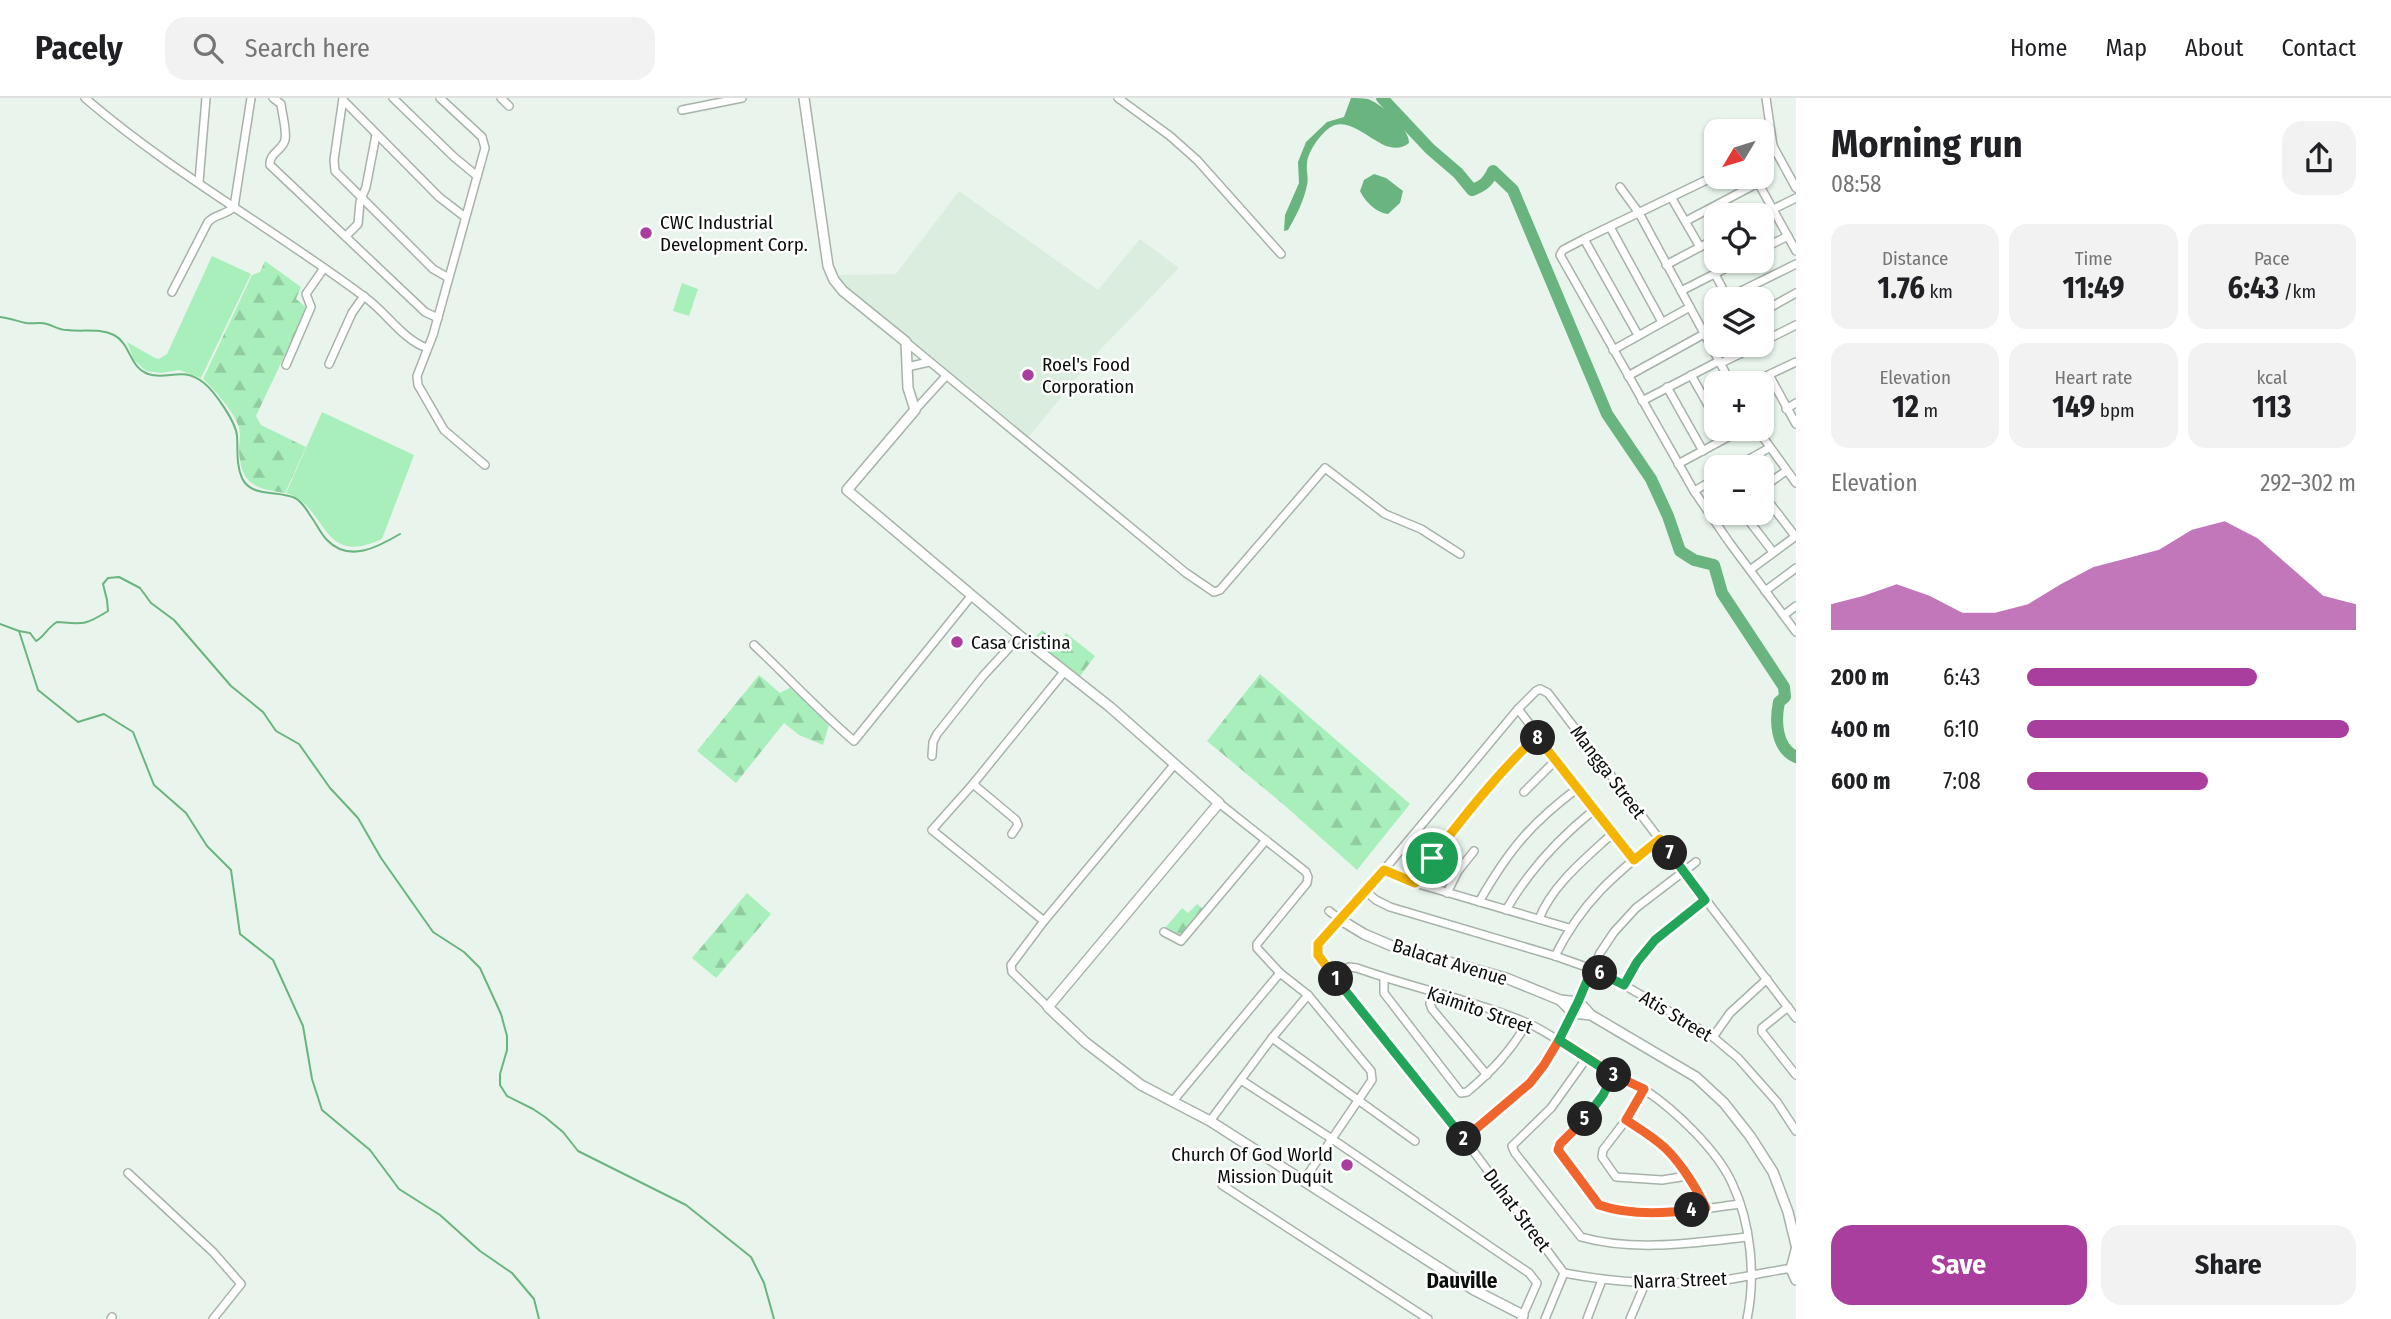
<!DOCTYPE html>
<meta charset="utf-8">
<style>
:root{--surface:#fff;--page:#f2f2f2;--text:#202124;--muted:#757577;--line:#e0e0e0;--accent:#a93e9e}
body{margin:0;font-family:"Fira Sans Condensed",sans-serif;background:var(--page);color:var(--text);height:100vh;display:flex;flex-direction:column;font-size:26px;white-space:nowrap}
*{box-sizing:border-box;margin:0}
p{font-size:23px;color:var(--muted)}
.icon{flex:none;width:38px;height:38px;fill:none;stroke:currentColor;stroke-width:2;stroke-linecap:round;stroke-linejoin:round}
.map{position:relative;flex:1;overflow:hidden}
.sheet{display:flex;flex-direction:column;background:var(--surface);width:595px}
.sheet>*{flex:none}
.needle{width:46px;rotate:232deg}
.tools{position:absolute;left:1704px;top:21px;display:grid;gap:14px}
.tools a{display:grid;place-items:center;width:70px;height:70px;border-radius:14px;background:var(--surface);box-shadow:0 2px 5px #0004;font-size:35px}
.pin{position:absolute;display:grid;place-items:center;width:60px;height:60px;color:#fff;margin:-30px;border:4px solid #fff;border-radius:50%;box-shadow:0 2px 7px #0007}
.km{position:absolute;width:35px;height:35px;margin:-18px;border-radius:50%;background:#222;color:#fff;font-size:19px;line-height:35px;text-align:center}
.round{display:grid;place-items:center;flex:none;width:74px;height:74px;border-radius:21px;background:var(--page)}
.overview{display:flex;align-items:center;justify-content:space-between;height:119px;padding:0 35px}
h1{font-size:38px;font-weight:700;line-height:52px}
.metrics{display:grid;grid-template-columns:repeat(3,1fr);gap:10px;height:119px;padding:7px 35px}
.metrics div{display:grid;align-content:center;border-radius:18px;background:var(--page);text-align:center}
.metrics b{font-size:30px;font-weight:700}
.metrics small{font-size:19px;font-weight:400}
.metrics p{font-size:19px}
.chart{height:196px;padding:14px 35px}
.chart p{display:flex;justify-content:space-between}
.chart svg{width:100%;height:126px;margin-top:7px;fill:var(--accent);opacity:.7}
.button{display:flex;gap:14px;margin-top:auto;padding:14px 35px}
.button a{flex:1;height:80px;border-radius:21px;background:var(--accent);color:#fff;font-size:28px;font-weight:700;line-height:80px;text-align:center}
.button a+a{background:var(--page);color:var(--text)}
ul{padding:0 35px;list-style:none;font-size:23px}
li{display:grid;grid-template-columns:112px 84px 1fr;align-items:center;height:52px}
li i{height:18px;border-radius:9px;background:var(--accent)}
header{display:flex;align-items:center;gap:42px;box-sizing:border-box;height:98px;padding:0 35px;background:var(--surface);border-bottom:2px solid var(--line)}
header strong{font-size:33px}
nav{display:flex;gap:38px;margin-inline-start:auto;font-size:24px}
.search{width:490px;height:63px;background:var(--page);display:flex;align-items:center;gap:18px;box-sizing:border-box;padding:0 24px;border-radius:21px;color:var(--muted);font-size:26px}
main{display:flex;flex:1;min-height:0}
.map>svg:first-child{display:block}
.built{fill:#daedde}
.green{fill:#a9efbb}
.forest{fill:url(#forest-firs)}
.water{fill:#6ab47f}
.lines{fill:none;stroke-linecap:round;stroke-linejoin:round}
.stream{stroke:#6ab47f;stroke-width:2}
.river{stroke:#6ab47f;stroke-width:12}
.minor-casing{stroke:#a7b2a9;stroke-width:10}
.tertiary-casing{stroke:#a7b2a9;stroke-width:12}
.minor{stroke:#fff;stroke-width:7}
.tertiary{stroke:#fff;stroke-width:9}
.split-1-casing{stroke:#fff;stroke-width:14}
.split-2-casing{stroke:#fff;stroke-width:14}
.split-3-casing{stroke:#fff;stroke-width:14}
.split-4-casing{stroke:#fff;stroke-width:14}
.split-5-casing{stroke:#fff;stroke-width:14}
.split-6-casing{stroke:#fff;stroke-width:14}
.split-7-casing{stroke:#fff;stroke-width:14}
.split-8-casing{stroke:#fff;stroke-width:14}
.split-9-casing{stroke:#fff;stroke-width:14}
.split-1{stroke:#f5b400;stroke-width:9}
.split-2{stroke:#22a559;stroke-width:9}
.split-3{stroke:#f0652b;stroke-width:9}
.split-4{stroke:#f0652b;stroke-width:9}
.split-5{stroke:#f0652b;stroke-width:9}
.split-6{stroke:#22a559;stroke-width:9}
.split-7{stroke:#22a559;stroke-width:9}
.split-8{stroke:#f5b400;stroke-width:9}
.split-9{stroke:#f5b400;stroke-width:9}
.poi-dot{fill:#a93e9e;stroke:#fff;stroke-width:2.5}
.labels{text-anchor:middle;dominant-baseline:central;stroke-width:5;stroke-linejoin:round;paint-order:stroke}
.poi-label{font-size:19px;fill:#0b0f0c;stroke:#fff;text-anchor:start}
.street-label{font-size:19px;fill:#0b0f0c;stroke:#fff}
.neighbourhood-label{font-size:21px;font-weight:bold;fill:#0b0f0c;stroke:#fff}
</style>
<header>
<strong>Pacely</strong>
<div class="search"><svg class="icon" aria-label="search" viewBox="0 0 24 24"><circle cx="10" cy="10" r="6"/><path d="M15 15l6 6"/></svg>Search here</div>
<nav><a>Home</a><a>Map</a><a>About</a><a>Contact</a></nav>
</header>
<main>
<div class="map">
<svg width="1796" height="1221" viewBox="0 0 1796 1221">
<defs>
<pattern id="forest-firs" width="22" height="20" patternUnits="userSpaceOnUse" patternTransform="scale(1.75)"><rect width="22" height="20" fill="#a9efbb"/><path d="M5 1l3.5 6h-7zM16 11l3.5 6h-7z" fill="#90cca0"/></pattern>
</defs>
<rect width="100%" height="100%" fill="#e9f5ec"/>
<path class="built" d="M 959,93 L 1098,192 L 1140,141 L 1179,170 L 1100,252 L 1026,342 L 836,181 L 836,177 L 896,176 Z"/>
<g class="green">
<path d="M 212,158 L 251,176 L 201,280 L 179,272 L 161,275 L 146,273 L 134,262 L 127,244 L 155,260 L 159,261 L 167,256 Z"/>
<path d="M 682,185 L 698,191 L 689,218 L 673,213 Z"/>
<path d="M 322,314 L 414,357 L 382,441 C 319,470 329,408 286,395 Z"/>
</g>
<g class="forest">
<path d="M 265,163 L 301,189 L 296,201 L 307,210 L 256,318 L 261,327 L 306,349 L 285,395 C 254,390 241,387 239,352 C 239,345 241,337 239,330 C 236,316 214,291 203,281 L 252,177 L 260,174 Z"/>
<path d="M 1042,532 L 1058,545 L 1066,535 L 1095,558 L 1077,582 L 1031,544 Z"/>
<path d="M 1260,576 L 1410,706 L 1357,772 L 1284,707 L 1207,643 Z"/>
<path d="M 759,577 L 780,595 L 791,589 L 829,627 L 823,647 L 799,637 L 784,625 L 736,685 L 697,653 Z"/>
<path d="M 747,795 L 771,816 L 716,880 L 692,860 Z"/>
<path d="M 1197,806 L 1204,812 L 1177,841 L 1165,830 L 1182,810 L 1188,815 Z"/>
</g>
<g class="water">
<path d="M 1351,0 C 1356,0 1363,0 1368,1 C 1382,6 1410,31 1409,45 C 1385,64 1360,20 1335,27 C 1323,31 1307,54 1307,66 C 1306,73 1309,80 1307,87 C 1304,103 1296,118 1288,132 L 1284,133 L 1285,117 L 1299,85 L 1298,64 L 1306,44 L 1327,24 L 1344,19 Z"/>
<path d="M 1374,76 L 1386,80 L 1403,93 L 1400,105 L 1388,116 C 1377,115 1365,104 1360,93 L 1364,82 Z"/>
</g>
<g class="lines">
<g class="stream">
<path d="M 0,219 C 9,220 17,223 26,225 C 33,226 41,224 47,226 C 54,228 59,232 67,232 C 83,234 100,230 114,237 C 131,246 129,269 148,276 C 168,283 182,267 204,285 C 215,294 236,324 237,338 C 238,352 236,367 242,380 C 251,400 279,392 295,400 C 303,404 307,413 312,420 C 317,427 321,436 327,442 C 349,465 378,449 400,436"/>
<path d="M 0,526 L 19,533 L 38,592 L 78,624 L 104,616 L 133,634 L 154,687 L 186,715 L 207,748 L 231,772 L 240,836 L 273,862 L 303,928 L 312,981 L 322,1012 L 370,1052 L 399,1091 L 440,1117 L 480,1153 L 512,1175 L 534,1201 L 539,1221"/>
<path d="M 19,533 L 30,535 L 36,543 C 43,540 47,530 57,524 C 83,526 84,528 108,513 L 107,502 L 103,486 L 108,480 L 119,479 L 140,490 L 151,505 L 174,522 L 231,588 L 263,614 L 276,633 L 299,646 L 330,690 L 358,720 L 381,760 L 433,834 L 464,854 L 480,870 L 501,916 L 507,938 L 507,952 L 500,976 L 500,987 L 507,998 L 533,1011 L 545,1019 L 563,1034 L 578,1053 L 686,1107 L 751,1159 L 764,1185 L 774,1221"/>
</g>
<path class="river" d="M 1382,0 L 1430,51 L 1458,75 L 1472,92 C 1483,88 1488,84 1493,73 L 1513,92 L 1607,316 L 1651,381 L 1668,418 L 1680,453 L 1694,462 L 1714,467 L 1722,495 L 1784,589 L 1785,599 L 1779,604 C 1775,623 1776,650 1796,659"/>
<defs>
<g id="minor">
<path d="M 85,0 C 172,75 274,131 366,200 C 387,215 403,242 427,250"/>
<path d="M 273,0 L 281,6 C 282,16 287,32 285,42 C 282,53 269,55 270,67 L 425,214 L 438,220"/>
<path d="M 343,0 L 334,62 L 335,73 L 433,171 L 447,179"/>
<path d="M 393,0 L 454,59 L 477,78"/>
<path d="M 440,0 L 482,39 L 485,50 L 433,237 L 417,278 L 418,287 L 444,332 L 485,367"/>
<path d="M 501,0 L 509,8"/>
<path d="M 1118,0 L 1170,38 L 1197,62 L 1281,156"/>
<path d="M 1766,0 L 1773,48 L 1796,90"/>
<path d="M 343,2 L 439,99 L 465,119"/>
<path d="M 682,12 L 742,0"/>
<path d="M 1762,54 L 1773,48"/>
<path d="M 1717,77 L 1584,141 L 1563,152 L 1560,157 L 1694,393 L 1729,444 L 1796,534"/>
<path d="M 1755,79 L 1796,153"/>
<path d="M 199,84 L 206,0"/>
<path d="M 1620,89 L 1639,115 L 1731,285"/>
<path d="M 1671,99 L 1700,149"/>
<path d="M 1761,117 L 1796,100"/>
<path d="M 1686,123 L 1758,85"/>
<path d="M 1610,129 L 1662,224"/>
<path d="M 346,138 L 358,126 L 360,104 L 366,89 L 376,37"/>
<path d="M 1584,141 L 1638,237"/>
<path d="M 1762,151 L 1788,138"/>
<path d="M 1666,167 L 1717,140"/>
<path d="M 1715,176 L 1728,201"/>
<path d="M 1681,193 L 1740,163"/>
<path d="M 172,194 L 208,124 C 215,116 226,117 234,109 L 251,0"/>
<path d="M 1727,200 L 1796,166"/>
<path d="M 1762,214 L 1796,195"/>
<path d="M 906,244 L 1186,475 L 1214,494 L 1220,492 L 1325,370 L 1385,416 L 1421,431 L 1460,456"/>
<path d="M 1762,244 L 1796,227"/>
<path d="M 1613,252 L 1690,209"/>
<path d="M 1721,265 L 1758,247"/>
<path d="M 329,266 L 352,215 L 364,198"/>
<path d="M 286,267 L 311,209 L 306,196 L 324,170"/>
<path d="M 907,269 L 929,264"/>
<path d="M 1691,277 L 1717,323"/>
<path d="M 1769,277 L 1796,326"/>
<path d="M 1628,278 L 1704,236"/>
<path d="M 1751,285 L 1796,264"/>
<path d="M 1667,289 L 1703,353"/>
<path d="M 1642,303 L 1719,263"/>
<path d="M 1786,311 L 1796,305"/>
<path d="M 915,312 L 946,278"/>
<path d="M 1757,331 L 1796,385"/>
<path d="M 1678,366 L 1743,331"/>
<path d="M 1735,369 L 1769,350"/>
<path d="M 1762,390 L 1786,373"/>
<path d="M 1694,393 L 1717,380"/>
<path d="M 1762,395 L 1795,438"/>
<path d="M 1743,415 L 1773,454"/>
<path d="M 1750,472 L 1796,438"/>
<path d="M 1765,493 L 1796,470"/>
<path d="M 1784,517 L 1796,508"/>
<path d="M 754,547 C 788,579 819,613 854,643 L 972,497"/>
<path d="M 1518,611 L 1634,762"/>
<path d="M 932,658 L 933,644 L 937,636 L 983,578 L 1020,538"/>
<path d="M 973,686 L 1016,722 L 1018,727 L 1012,736"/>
<path d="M 1524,694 L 1556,662"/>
<path d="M 1219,705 L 1306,774 L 1308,779 L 1307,785 L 1257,846 L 1257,850 L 1280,875 L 1308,897 L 1371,973 L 1372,982 L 1304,1082"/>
<path d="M 1384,772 L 1415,785 L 1569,830"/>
<path d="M 1415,785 C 1451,732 1490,682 1537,638"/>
<path d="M 1365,793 L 1376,802 L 1390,809 L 1555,858 L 1592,871 L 1624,887 L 1713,939 L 1738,960 L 1777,1004 L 1796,1033"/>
<path d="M 1447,795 L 1458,773 L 1474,753"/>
<path d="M 1479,804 C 1508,753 1531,725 1578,690"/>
<path d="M 1506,812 C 1529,772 1558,741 1594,712"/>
<path d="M 1329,813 L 1341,822"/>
<path d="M 1539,821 C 1552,787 1586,760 1613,735"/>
<path d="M 1044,823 L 932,732 L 973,686 L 1064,574"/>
<path d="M 1164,834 L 1181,843 L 1266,742"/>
<path d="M 1555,858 C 1582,804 1613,778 1659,741"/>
<path d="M 1334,878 L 1349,869 L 1357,870 C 1412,890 1470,901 1525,924 C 1550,934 1570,952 1593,965 C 1610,975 1629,982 1645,992 C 1675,1012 1717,1052 1732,1085 C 1751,1125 1756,1178 1747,1221"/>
<path d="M 1384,880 L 1384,895 L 1461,995 L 1467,994 C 1492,973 1511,953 1527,925"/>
<path d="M 1624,887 L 1637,864 L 1655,842 L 1705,802"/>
<path d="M 1432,895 L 1430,906 L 1432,911 L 1487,977"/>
<path d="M 1048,909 L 1012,874 L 1011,867 L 1044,823 L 1174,667"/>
<path d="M 1788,909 L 1762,930 L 1762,934 L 1796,977"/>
<path d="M 1713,939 L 1730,915 L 1767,881"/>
<path d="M 1272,940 L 1415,1043"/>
<path d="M 1586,961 L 1551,1010 L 1512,1048 L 1515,1055 L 1581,1139 C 1634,1154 1693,1145 1747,1139"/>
<path d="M 1613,977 C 1603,997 1591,1015 1576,1032 C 1569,1039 1561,1043 1557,1052 L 1599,1107 C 1644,1122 1694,1112 1740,1106"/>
<path d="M 1241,982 L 1332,1041 L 1529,1175 L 1537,1185 L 1523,1217"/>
<path d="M 1644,991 L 1626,1022 L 1603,1052 L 1602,1059 L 1616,1079 L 1662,1082 L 1687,1078"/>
<path d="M 1173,1003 L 1280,875"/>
<path d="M 1626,1022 L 1661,1045 L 1699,1094 L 1706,1110"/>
<path d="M 1210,1023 L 1272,940 L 1308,897"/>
<path d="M 1465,1042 L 1517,997 L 1544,967 L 1579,904 L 1600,855 L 1614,834 L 1636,810 L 1696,764"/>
<path d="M 128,1075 L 213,1154 L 241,1186 L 213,1221"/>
<path d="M 1222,1087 L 1428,1221"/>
<path d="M 1564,1175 L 1465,1042 L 1334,878 C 1327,868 1316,859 1318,846 L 1384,772 L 1518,611 L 1536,593 L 1540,591 L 1548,595 L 1796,920"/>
<path d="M 1564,1175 C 1618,1185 1661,1187 1715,1183 C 1742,1181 1769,1172 1796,1170"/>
<path d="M 111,1221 L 112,1219"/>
<path d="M 1545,1221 L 1564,1175"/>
<path d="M 1587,1221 L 1602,1182"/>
<path d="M 1630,1221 L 1645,1186"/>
</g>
<g id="tertiary">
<path d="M 804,0 L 828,168 L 834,182 L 843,193 L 906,244 L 908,290 L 915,312 L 847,392 L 1020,538 L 1110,609 L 1219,705 L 1048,909 L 1085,944 L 1141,987 L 1210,1023 L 1474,1192 L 1523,1217 L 1522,1221"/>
<path d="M 1341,822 L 1364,836 L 1392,848 L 1506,880 L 1560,902 L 1579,904 L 1591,917 L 1696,979 L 1724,1005 L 1750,1038 L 1773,1074 L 1788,1114 L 1796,1147"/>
<path d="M 1560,902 L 1573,915 L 1591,917"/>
<path d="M 1796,1152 L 1791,1171 L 1796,1182"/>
</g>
</defs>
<use href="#minor" class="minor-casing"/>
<use href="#tertiary" class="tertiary-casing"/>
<use href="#minor" class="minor"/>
<use href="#tertiary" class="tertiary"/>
</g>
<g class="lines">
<defs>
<path id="split-1" d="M 1336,881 L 1318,857 L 1318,846 L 1384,772 L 1415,785 L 1432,760"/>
<path id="split-2" d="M 1336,881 L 1464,1041"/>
<path id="split-3" d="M 1464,1041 L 1530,985 L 1544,967 L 1559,942 L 1614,977"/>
<path id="split-4" d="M 1614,977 L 1644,991 L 1626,1022 C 1637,1029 1648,1036 1658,1044 C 1677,1058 1696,1089 1706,1110 L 1692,1112"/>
<path id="split-5" d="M 1585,1021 L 1560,1046 L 1558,1052 L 1599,1107 C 1628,1117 1661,1116 1692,1112"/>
<path id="split-6" d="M 1585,1021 L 1603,997 L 1613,977 L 1559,942 L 1578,904 L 1592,871 L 1600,875"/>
<path id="split-7" d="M 1600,875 L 1624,887 L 1637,864 L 1655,842 L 1705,802 L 1670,755"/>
<path id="split-8" d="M 1538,640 L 1634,762 L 1660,741 L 1670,755"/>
<path id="split-9" d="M 1432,760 C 1465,717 1498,675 1537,638 L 1538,640"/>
</defs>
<use href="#split-1" class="split-1-casing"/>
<use href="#split-2" class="split-2-casing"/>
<use href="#split-3" class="split-3-casing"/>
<use href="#split-4" class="split-4-casing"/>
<use href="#split-5" class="split-5-casing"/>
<use href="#split-6" class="split-6-casing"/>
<use href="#split-7" class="split-7-casing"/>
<use href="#split-8" class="split-8-casing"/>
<use href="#split-9" class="split-9-casing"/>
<use href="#split-1" class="split-1"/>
<use href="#split-2" class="split-2"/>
<use href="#split-3" class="split-3"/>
<use href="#split-4" class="split-4"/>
<use href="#split-5" class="split-5"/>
<use href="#split-6" class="split-6"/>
<use href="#split-7" class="split-7"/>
<use href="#split-8" class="split-8"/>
<use href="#split-9" class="split-9"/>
</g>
<g class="poi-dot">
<circle cx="646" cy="135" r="7"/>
<circle cx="1028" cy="277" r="7"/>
<circle cx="957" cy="544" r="7"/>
<circle cx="1347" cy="1067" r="7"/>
</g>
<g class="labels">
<g class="poi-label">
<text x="660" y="124">CWC Industrial<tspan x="660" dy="22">Development Corp.</tspan></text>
<text x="1042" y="266">Roel's Food<tspan x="1042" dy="22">Corporation</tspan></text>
<text x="971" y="544">Casa Cristina</text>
<text x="1333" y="1056" text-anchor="end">Church Of God World<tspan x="1333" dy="22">Mission Duquit</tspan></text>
</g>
<g class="street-label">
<text transform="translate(1608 674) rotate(53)">Mangga Street</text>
<text transform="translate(1450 864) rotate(17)">Balacat Avenue</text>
<text transform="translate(1480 912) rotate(19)">Kaimito Street</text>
<text transform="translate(1676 918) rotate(31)">Atis Street</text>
<text transform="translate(1517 1112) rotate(53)">Duhat Street</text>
<text transform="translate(1680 1182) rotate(-2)">Narra Street</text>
</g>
<g class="neighbourhood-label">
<text x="1462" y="1183">Dauville</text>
</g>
</g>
</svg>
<div class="tools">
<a><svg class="needle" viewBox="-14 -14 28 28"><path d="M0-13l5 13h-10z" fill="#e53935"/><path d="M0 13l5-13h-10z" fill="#757577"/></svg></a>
<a><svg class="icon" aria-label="locate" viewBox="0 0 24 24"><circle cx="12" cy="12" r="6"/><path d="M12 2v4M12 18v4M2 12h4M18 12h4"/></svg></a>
<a><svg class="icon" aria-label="layers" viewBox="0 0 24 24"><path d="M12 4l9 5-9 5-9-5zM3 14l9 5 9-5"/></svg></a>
<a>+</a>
<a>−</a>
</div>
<div class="pin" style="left:1432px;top:760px;background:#1e9e55"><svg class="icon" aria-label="arrive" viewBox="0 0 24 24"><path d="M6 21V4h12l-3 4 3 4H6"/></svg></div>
<b class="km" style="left:1336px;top:881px">1</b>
<b class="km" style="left:1464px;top:1041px">2</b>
<b class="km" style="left:1614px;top:977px">3</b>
<b class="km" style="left:1692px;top:1112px">4</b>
<b class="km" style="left:1585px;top:1021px">5</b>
<b class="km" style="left:1600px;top:875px">6</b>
<b class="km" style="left:1670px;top:755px">7</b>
<b class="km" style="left:1538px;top:640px">8</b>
</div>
<section class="sheet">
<div class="overview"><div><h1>Morning run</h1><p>08:58</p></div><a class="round"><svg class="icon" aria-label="share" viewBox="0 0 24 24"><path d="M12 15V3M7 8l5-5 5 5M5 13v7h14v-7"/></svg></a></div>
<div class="metrics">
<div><p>Distance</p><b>1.76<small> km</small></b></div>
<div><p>Time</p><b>11:49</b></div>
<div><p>Pace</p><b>6:43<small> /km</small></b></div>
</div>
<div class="metrics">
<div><p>Elevation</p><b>12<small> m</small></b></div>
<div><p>Heart rate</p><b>149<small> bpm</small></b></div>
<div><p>kcal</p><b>113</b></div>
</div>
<div class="chart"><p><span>Elevation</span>292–302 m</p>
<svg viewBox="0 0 160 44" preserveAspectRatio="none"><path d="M0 44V35L10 32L20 28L30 32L40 38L50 38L60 35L70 28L80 22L90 19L100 16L110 9L120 6L130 12L140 22L150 32L160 35V44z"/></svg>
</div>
<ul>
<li><b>200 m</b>6:43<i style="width:70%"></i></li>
<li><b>400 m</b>6:10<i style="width:98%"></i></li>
<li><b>600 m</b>7:08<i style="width:55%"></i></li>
</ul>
<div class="button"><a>Save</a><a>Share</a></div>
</section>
</main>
